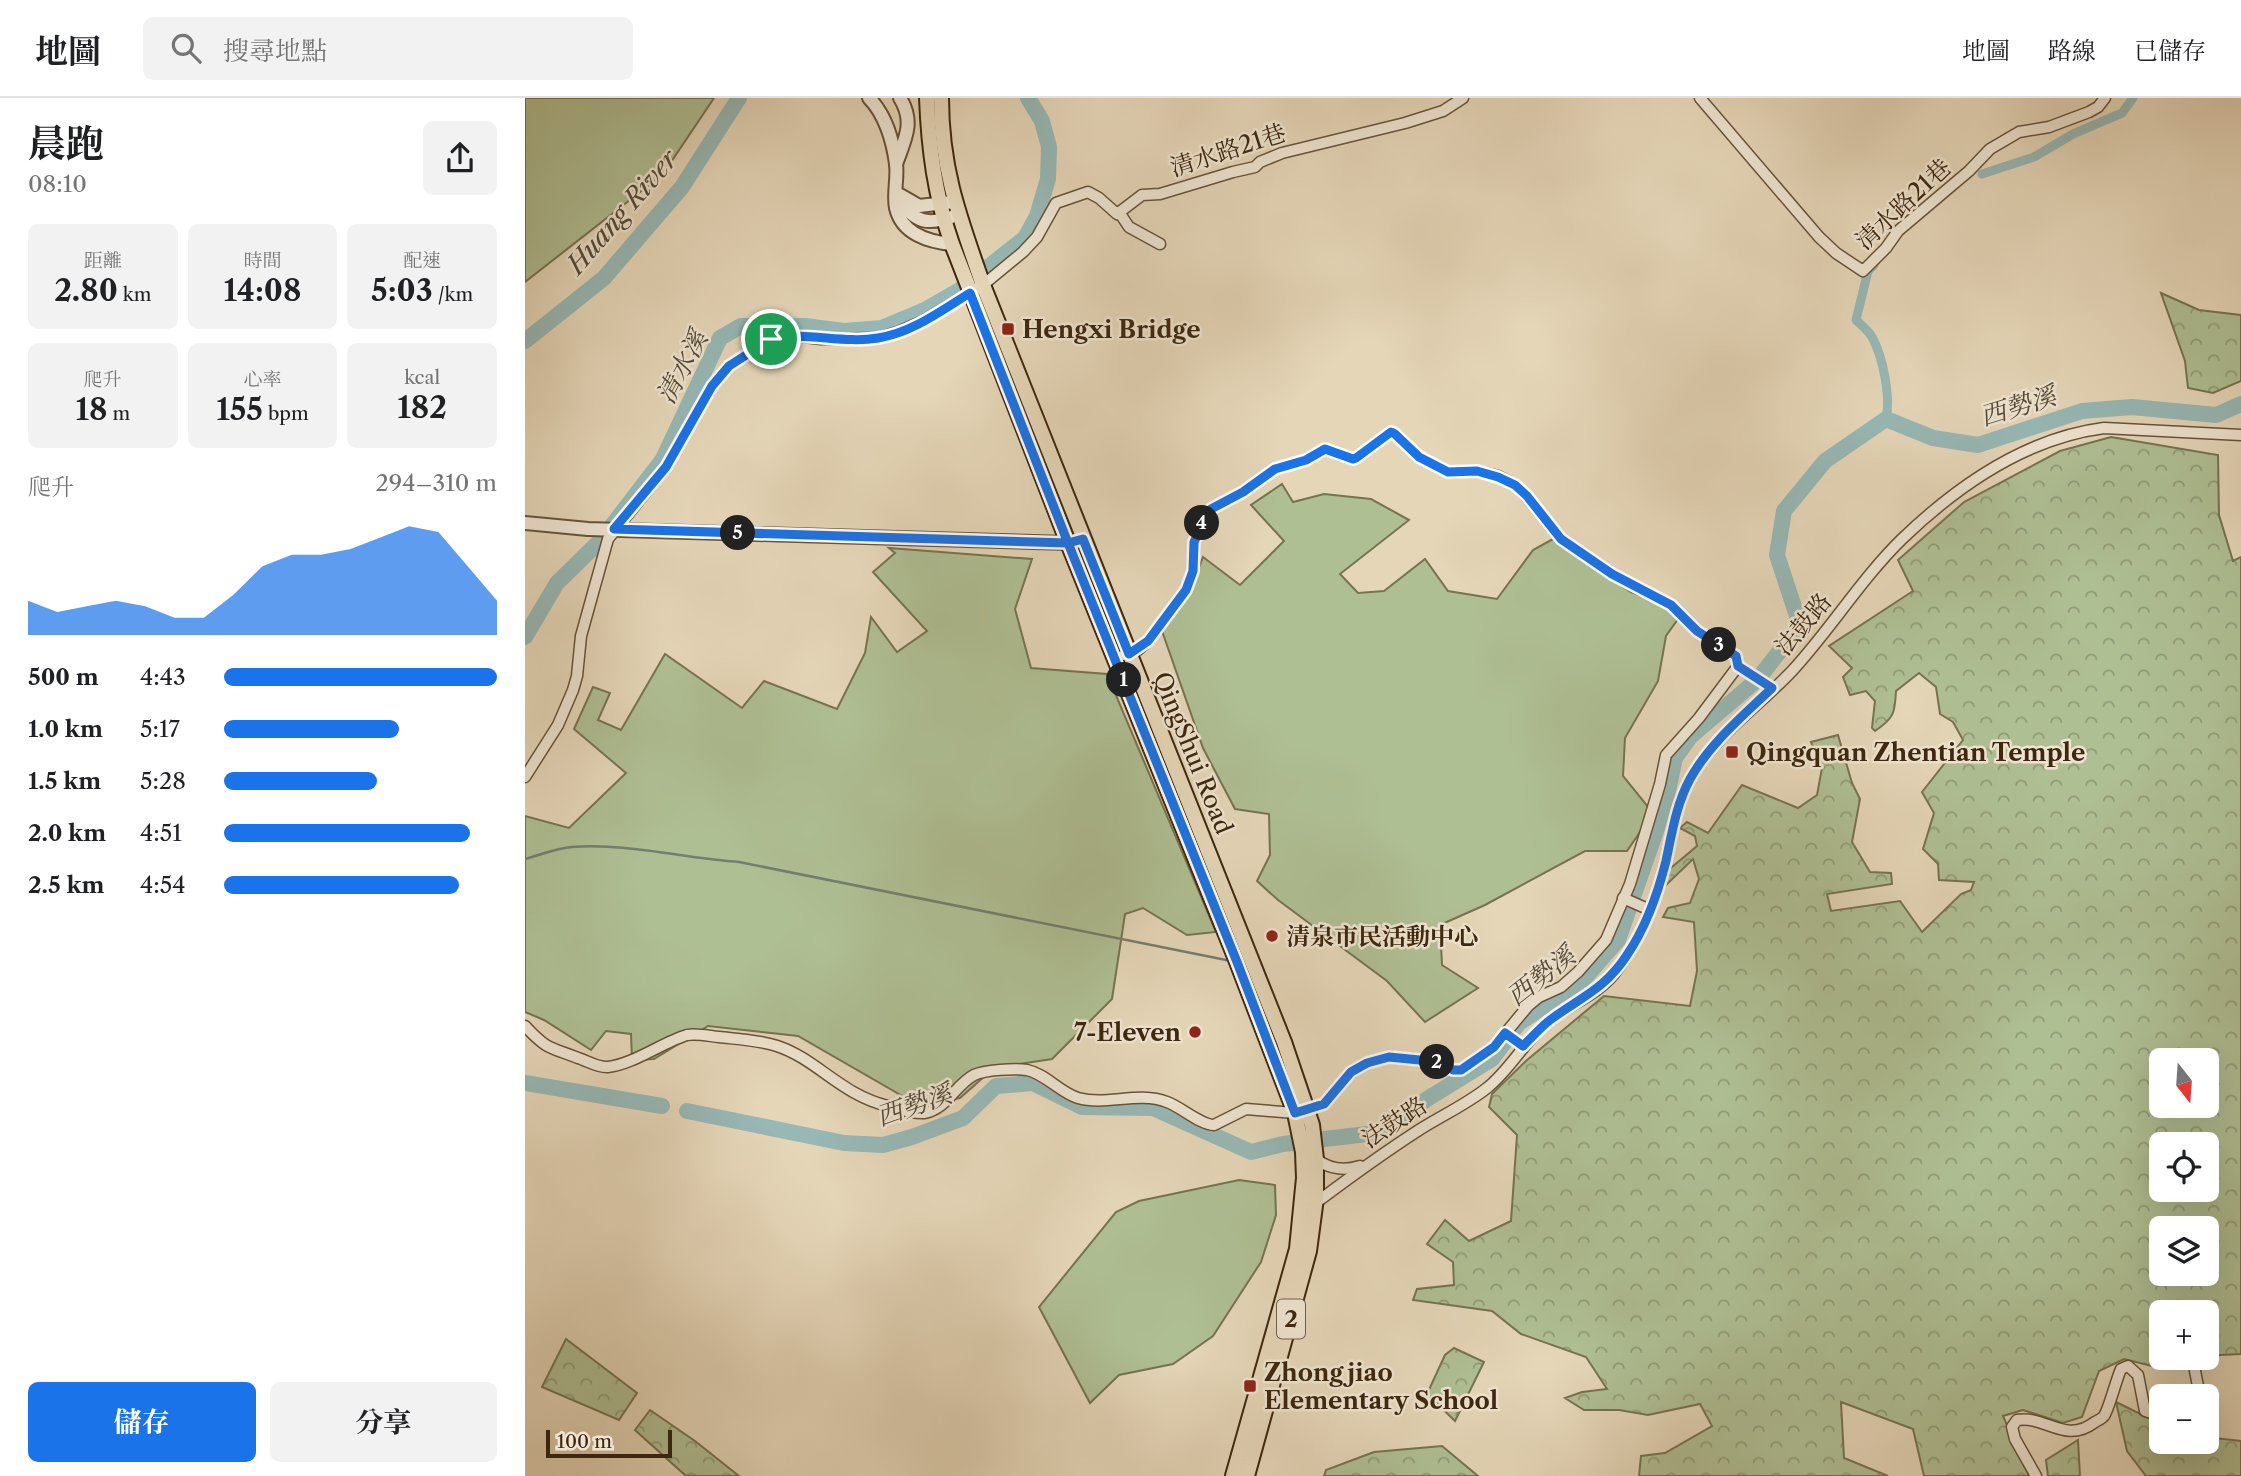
<!DOCTYPE html>
<html lang="zh-TW">
<meta charset="utf-8">
<style>
:root{--surface:#fff;--page:#f2f2f2;--text:#202124;--muted:#757577;--line:#e0e0e0;--accent:#1a73e8}
body{margin:0;font-family:"Libre Caslon Text","Noto Serif TC",serif;background:var(--page);color:var(--text);height:100vh;display:flex;flex-direction:column;font-size:26px;white-space:nowrap}
*{box-sizing:border-box;margin:0}
p{font-size:23px;color:var(--muted)}
.icon{flex:none;width:38px;height:38px;fill:none;stroke:currentColor;stroke-width:2;stroke-linecap:round;stroke-linejoin:round}
.map{position:relative;flex:1;overflow:hidden}
.details{display:flex;flex-direction:column;background:var(--surface);width:525px}
.details>*{flex:none}
.needle{width:46px;rotate:163deg}
.tools{position:absolute;left:1624px;top:950px;display:grid;gap:14px}
.tools a{display:grid;place-items:center;width:70px;height:70px;border-radius:10px;background:var(--surface);box-shadow:0 7px 28px #0002;font-size:35px}
.scale{position:absolute;left:21px;bottom:18px;width:126px;box-sizing:border-box;padding-left:7px;border:4px solid #3e270e;border-top:0;font-size:19px;line-height:24px;white-space:nowrap;color:#3e270e;-webkit-text-stroke:5px #eee4d1;paint-order:stroke}
.pin{position:absolute;display:grid;place-items:center;width:60px;height:60px;color:#fff;margin:-30px;border:4px solid #fff;border-radius:50%;box-shadow:0 2px 7px #0007}
.km{position:absolute;width:35px;height:35px;margin:-18px;border-radius:50%;background:#222;color:#fff;font-size:19px;line-height:35px;text-align:center}
.round{display:grid;place-items:center;flex:none;width:74px;height:74px;border-radius:10px;background:var(--page)}
.overview{display:flex;align-items:center;justify-content:space-between;height:119px;padding:0 28px}
h1{font-size:38px;font-weight:700;line-height:52px}
.figures{display:grid;grid-template-columns:repeat(3,1fr);gap:10px;height:119px;padding:7px 28px}
.figures div{display:grid;align-content:center;border-radius:10px;background:var(--page);text-align:center}
.figures b{font-size:30px;font-weight:700}
.figures small{font-size:19px;font-weight:400}
.figures p{font-size:19px}
.chart{height:196px;padding:14px 28px}
.chart p{display:flex;justify-content:space-between}
.chart svg{width:100%;height:126px;margin-top:7px;fill:var(--accent);opacity:.7}
.primary-button{display:flex;gap:14px;margin-top:auto;padding:14px 28px}
.primary-button a{flex:1;height:80px;border-radius:10px;background:var(--accent);color:#fff;font-size:28px;font-weight:700;line-height:80px;text-align:center}
.primary-button a+a{background:var(--page);color:var(--text)}
ul{padding:0 28px;list-style:none;font-size:23px}
li{display:grid;grid-template-columns:112px 84px 1fr;align-items:center;height:52px}
li i{height:18px;border-radius:9px;background:var(--accent)}
header{display:flex;align-items:center;gap:42px;box-sizing:border-box;height:98px;padding:0 35px;background:var(--surface);border-bottom:2px solid var(--line)}
header strong{font-size:33px}
nav{display:flex;gap:38px;margin-inline-start:auto;font-size:24px}
.search{width:490px;height:63px;background:var(--page);display:flex;align-items:center;gap:18px;box-sizing:border-box;padding:0 24px;border-radius:10px;color:var(--muted);font-size:26px}
main{display:flex;flex:1;min-height:0}
.map>svg:first-child{display:block}
.green{fill:#afbf94;stroke:#767351;stroke-width:2}
.forest{fill:url(#forest-crowns);stroke:#767351;stroke-width:2;fill-rule:evenodd}
.lines{fill:none;stroke-linecap:round;stroke-linejoin:round}
.stream{stroke:#737e72;stroke-width:2.5}
.canal{stroke:#97b8b5;stroke-width:9}
.river{stroke:#97b8b5;stroke-width:16}
.minor-casing{stroke:#685338;stroke-width:13}
.tertiary-casing{stroke:#685338;stroke-width:16}
.primary-casing{stroke:#3e270e;stroke-width:18}
.minor{stroke:#eee4d1;stroke-width:10}
.tertiary{stroke:#eee4d1;stroke-width:12}
.primary{stroke:#e5d6b8;stroke-width:14}
.route-casing{stroke:#fff;stroke-width:14}
.route{stroke:#1a73e8;stroke-width:9}
.poi-dot{fill:#8f2418;stroke:#eee4d1;stroke-width:2.5}
.labels{text-anchor:middle;dominant-baseline:central;stroke-width:5;stroke-linejoin:round;paint-order:stroke}
.shield{fill:#eee4d1;stroke:#736048;stroke-width:2}
.shield-label{font-size:23px;font-weight:bold;fill:#3e270e}
.street-label{font-size:24px;fill:#3e270e;stroke:#eee4d1}
.poi-label{font-size:24px;font-weight:bold;fill:#3e270e;stroke:#eee4d1;text-anchor:start}
.water-label{font-size:26px;font-style:italic;fill:#544b38;stroke:#eee4d1}
</style>
<header>
<strong>地圖</strong>
<div class="search"><svg class="icon" aria-label="search" viewBox="0 0 24 24"><circle cx="10" cy="10" r="6"/><path d="M15 15l6 6"/></svg>搜尋地點</div>
<nav><a>地圖</a><a>路線</a><a>已儲存</a></nav>
</header>
<main>
<section class="details">
<div class="overview"><div><h1>晨跑</h1><p>08:10</p></div><a class="round"><svg class="icon" aria-label="share" viewBox="0 0 24 24"><path d="M12 15V3M7 8l5-5 5 5M5 13v7h14v-7"/></svg></a></div>
<div class="figures">
<div><p>距離</p><b>2.80<small> km</small></b></div>
<div><p>時間</p><b>14:08</b></div>
<div><p>配速</p><b>5:03<small> /km</small></b></div>
</div>
<div class="figures">
<div><p>爬升</p><b>18<small> m</small></b></div>
<div><p>心率</p><b>155<small> bpm</small></b></div>
<div><p>kcal</p><b>182</b></div>
</div>
<div class="chart"><p><span>爬升</span>294–310 m</p>
<svg viewBox="0 0 160 44" preserveAspectRatio="none"><path d="M0 44V32L10 36L20 34L30 32L40 34L50 38L60 38L70 30L80 20L90 16L100 16L110 14L120 10L130 6L140 8L150 20L160 32V44z"/></svg>
</div>
<ul>
<li><b>500 m</b>4:43<i style="width:100%"></i></li>
<li><b>1.0 km</b>5:17<i style="width:64%"></i></li>
<li><b>1.5 km</b>5:28<i style="width:56%"></i></li>
<li><b>2.0 km</b>4:51<i style="width:90%"></i></li>
<li><b>2.5 km</b>4:54<i style="width:86%"></i></li>
</ul>
<div class="primary-button"><a>儲存</a><a>分享</a></div>
</section>
<div class="map">
<svg width="1716" height="1378" viewBox="0 0 1716 1378">
<defs>
<pattern id="forest-crowns" width="20" height="18" patternUnits="userSpaceOnUse" patternTransform="scale(1.75)"><rect width="20" height="18" fill="#afbf94"/><path d="M2 6a3 3 0 1 1 6 0M12 15a3 3 0 1 1 6 0" fill="none" stroke="#909b77"/></pattern>
</defs>
<rect width="100%" height="100%" fill="#e5d6b8"/>
<filter id="stains"><feTurbulence type="fractalNoise" baseFrequency=".00286" numOctaves="4"/><feColorMatrix values="0 0 0 0 .2 0 0 0 0 .09 0 0 0 0 .02 0 0 0 .5 -.17"/></filter>
<radialGradient id="worn" r=".72"><stop offset=".6" stop-color="#630" stop-opacity="0"/><stop offset="1" stop-color="#630" stop-opacity=".3"/></radialGradient>
<g class="green">
<path d="M 0,0 L 189,0 L 138,76 L 0,184 Z"/>
<path d="M 757,386 L 768,404 L 799,396 L 846,401 L 884,422 L 815,476 L 833,495 L 859,493 L 900,461 L 923,493 L 972,501 L 1008,452 L 1028,441 L 1106,494 L 1158,514 L 1141,538 L 1133,583 L 1100,640 L 1098,678 L 1128,715 L 1102,753 L 1060,753 L 960,807 L 915,827 L 917,867 L 953,890 L 900,924 L 862,883 L 753,802 L 732,783 L 745,757 L 744,716 L 710,711 L 678,650 L 637,533 L 665,494 L 678,459 L 715,487 L 759,443 L 726,407 Z"/>
<path d="M 364,450 L 507,461 L 490,511 L 506,570 L 582,576 L 691,834 L 662,837 L 618,810 L 600,816 L 587,901 L 527,961 L 469,970 L 435,1000 L 393,1007 L 273,938 L 183,928 L 129,961 L 107,962 L 106,936 L 81,933 L 66,952 L 19,922 L 0,914 L 0,718 L 44,730 L 101,675 L 49,631 L 68,589 L 85,595 L 73,622 L 96,632 L 140,556 L 217,610 L 239,583 L 312,611 L 340,555 L 346,519 L 372,554 L 402,533 L 348,474 L 370,455 Z"/>
<path d="M 714,1082 L 750,1087 L 751,1117 L 736,1164 L 688,1238 L 648,1266 L 594,1277 L 565,1305 L 514,1209 L 591,1114 L 614,1103 Z"/>
</g>
<g class="forest">
<path d="M 1636,195 L 1674,212 L 1716,217 L 1716,283 L 1688,295 L 1663,290 L 1660,263 Z"/>
<path d="M 1586,339 L 1693,357 L 1694,417 L 1708,463 L 1716,459 L 1716,1256 L 1695,1257 L 1639,1271 L 1599,1261 L 1574,1273 L 1557,1319 L 1538,1325 L 1498,1312 L 1478,1318 L 1504,1378 L 1399,1378 L 1388,1331 L 1316,1304 L 1319,1360 L 1363,1378 L 1114,1378 L 1116,1358 L 1140,1355 L 1187,1328 L 1175,1306 L 1123,1317 L 1094,1312 L 1059,1312 L 1040,1300 L 1057,1294 L 1082,1291 L 1061,1259 L 996,1236 L 967,1213 L 888,1202 L 892,1191 L 929,1187 L 928,1164 L 902,1146 L 920,1122 L 944,1143 L 986,1123 L 992,1037 L 964,1009 L 967,996 L 1002,962 L 1079,898 L 1165,908 L 1172,873 L 1169,824 L 1138,819 L 1143,810 L 1165,805 L 1174,781 L 1168,761 L 1140,788 L 1141,774 L 1172,748 L 1170,738 L 1155,730 L 1162,724 L 1183,735 L 1217,687 L 1273,710 L 1292,697 L 1297,670 L 1286,644 L 1313,637 L 1327,685 L 1335,701 L 1327,744 L 1345,774 L 1366,775 L 1367,786 L 1302,796 L 1306,813 L 1375,803 L 1397,834 L 1436,796 L 1446,792 L 1449,784 L 1414,782 L 1413,766 L 1398,751 L 1409,715 L 1397,694 L 1438,642 L 1428,624 L 1415,616 L 1411,589 L 1394,575 L 1371,593 C 1370,615 1369,620 1350,633 L 1347,630 L 1350,603 L 1341,593 L 1325,597 L 1318,579 L 1327,570 L 1304,548 L 1388,493 L 1373,462 L 1439,404 L 1535,353 ZM 1636,962 L 1682,962 L 1682,1008 L 1636,1008 ZM 1636,1046 L 1682,1046 L 1682,1092 L 1636,1092 ZM 1636,1130 L 1682,1130 L 1682,1176 L 1636,1176 ZM 1636,1214 L 1682,1214 L 1682,1260 L 1636,1260 Z"/>
<path d="M 41,1241 L 112,1295 L 94,1322 L 17,1289 Z"/>
<path d="M 929,1250 L 959,1264 L 930,1323 L 902,1296 L 920,1257 Z"/>
<path d="M 1591,1304 L 1636,1326 L 1636,1344 L 1682,1344 L 1682,1339 L 1716,1343 L 1716,1378 L 1621,1378 L 1602,1353 Z"/>
<path d="M 125,1312 L 170,1343 L 214,1378 L 161,1378 L 110,1332 Z"/>
<path d="M 1553,1342 L 1555,1378 L 1523,1378 L 1521,1362 Z"/>
<path d="M 917,1348 L 953,1378 L 799,1378 L 801,1372 L 849,1354 Z"/>
</g>
<g class="lines">
<path class="stream" d="M 0,761 C 15,757 32,750 47,749 C 102,745 159,760 214,764 L 706,863"/>
<g class="canal">
<path d="M 1457,76 L 1509,59 L 1548,36 L 1597,15 L 1608,0"/>
<path d="M 1349,167 L 1343,173 L 1331,222 C 1336,227 1344,233 1347,239 C 1358,259 1366,299 1361,321"/>
</g>
<g class="river">
<path d="M 0,243 L 79,180 L 157,89 L 214,0"/>
<path d="M 0,539 L 32,485 L 76,442 L 138,361 L 195,240 L 216,228 L 280,228 L 319,233 L 357,230 L 400,212 L 433,193 L 500,140 L 512,118 L 523,81 L 524,49 L 517,23 L 503,0"/>
<path d="M 0,985 L 137,1008"/>
<path d="M 162,1013 L 319,1045 L 358,1047 L 387,1039 L 438,1020 L 471,988 L 508,985 L 557,1009 L 628,1010 L 726,1054 L 758,1046 L 859,1034 L 902,1001 L 967,961 L 994,925 L 1058,882 L 1093,842 L 1140,707 L 1150,660 L 1165,639 L 1233,581 L 1275,527 L 1252,457 L 1259,413 L 1300,363 L 1361,321 L 1408,340 L 1453,347 L 1557,313 L 1607,309 L 1691,317 L 1716,306"/>
</g>
<defs>
<g id="minor">
<path d="M 1175,0 L 1294,139 L 1311,155 L 1338,173 L 1361,150 L 1373,133 L 1444,73 L 1465,51 L 1494,34 L 1524,29 L 1564,14 L 1573,9 L 1580,0"/>
<path d="M 594,114 L 604,129 L 635,146"/>
<path d="M 599,557 L 613,552 L 623,543 L 661,492 L 668,473 L 669,444 L 681,416 L 686,411 L 718,394 L 750,371 L 781,362 L 800,351 L 828,361 L 831,360 L 866,334 L 870,336 L 894,359 L 923,374 L 952,373 L 973,378 L 990,387 L 1002,399 L 1036,441 L 1087,476 L 1146,507 L 1172,533 L 1211,558 L 1213,568 L 1247,590"/>
<path d="M 0,679 L 33,627 L 48,592 L 52,578 L 56,538 L 83,441 L 141,369 L 187,288 L 204,268 L 246,241 L 263,237 L 296,241 L 353,240 L 373,234 L 398,223 L 458,187 L 498,154 L 512,139 L 531,105 L 563,94 L 574,100 L 592,116 L 617,97 L 635,96 L 708,74 L 730,69 L 735,64 L 757,55 L 880,25 L 918,13 L 938,0"/>
<path d="M 1098,800 L 1125,812"/>
<path d="M 0,928 C 22,952 25,949 53,960 C 63,963 73,970 83,969 C 109,966 138,944 162,937 C 171,935 184,938 194,939 C 212,941 234,942 252,948 C 292,961 316,997 363,1008 C 374,1011 387,1016 399,1015 C 422,1011 430,987 449,977 C 459,972 491,970 502,972 C 521,976 534,994 553,1000 C 582,1008 613,993 642,1004 C 656,1009 676,1027 689,1027 L 721,1011 L 770,1015 L 799,1006 L 826,974 L 842,965 L 864,959 L 915,964 L 928,972 L 936,972 L 969,949 L 1003,908 L 1014,899 L 1036,889 L 1053,874 L 1081,842 L 1105,786 L 1135,686 L 1141,657 L 1174,620 L 1213,568"/>
<path d="M 980,935 L 998,948"/>
<path d="M 791,1061 C 804,1071 820,1073 835,1068"/>
<path d="M 787,1102 L 796,1101 C 828,1077 860,1054 894,1032 C 916,1018 942,1006 962,990 C 986,971 1000,942 1024,923 C 1045,906 1072,897 1089,876 C 1115,843 1131,803 1141,762 C 1147,735 1151,706 1165,681 C 1190,637 1233,609 1267,573 C 1305,532 1337,480 1377,441 C 1432,388 1501,340 1579,330 L 1716,337"/>
<path d="M 1670,1273 L 1675,1298"/>
<path d="M 1511,1378 L 1490,1341 L 1487,1329 L 1492,1322 C 1521,1317 1540,1347 1570,1324 C 1573,1322 1577,1321 1579,1318 C 1584,1311 1591,1282 1596,1271 L 1603,1268 L 1613,1277 L 1620,1313 L 1636,1318"/>
</g>
<g id="tertiary">
<path d="M 344,0 C 360,16 368,43 371,66 C 373,80 368,96 371,110 C 377,136 404,144 427,146"/>
<path d="M 371,66 C 380,41 390,24 375,0"/>
<path d="M 375,97 L 394,108 L 429,104"/>
<path d="M 373,98 C 388,126 404,128 432,117"/>
<path d="M 0,425 L 63,431 L 543,445"/>
</g>
<g id="primary">
<path d="M 402,0 C 404,51 410,98 427,146 L 543,445 L 712,864 L 770,1015 L 778,1054 L 779,1080 L 772,1151 L 708,1378"/>
<path d="M 416,0 C 416,72 435,121 458,187 L 759,944 L 787,1027 L 791,1061 L 791,1100 L 784,1153 L 722,1378"/>
</g>
</defs>
<use href="#minor" class="minor-casing"/>
<use href="#tertiary" class="tertiary-casing"/>
<use href="#primary" class="primary-casing"/>
<use href="#minor" class="minor"/>
<use href="#tertiary" class="tertiary"/>
<use href="#primary" class="primary"/>
</g>
<g class="lines">
<defs>
<path id="route" d="M 246,241 C 280,233 317,246 353,240 C 387,235 417,212 445,195 L 543,445 L 712,864 L 770,1015 L 799,1006 L 826,974 L 842,965 L 864,959 L 915,964 L 928,972 L 936,972 L 969,949 L 980,935 L 998,948 C 1007,939 1016,929 1025,922 C 1056,899 1080,891 1102,857 C 1121,829 1133,795 1141,763 C 1147,735 1151,707 1165,681 C 1185,645 1218,618 1247,590 L 1213,568 L 1211,558 L 1172,533 L 1146,507 L 1087,476 L 1036,441 L 1002,398 L 990,387 L 973,379 L 952,373 L 923,374 L 894,359 L 870,336 L 866,334 L 831,360 L 828,361 L 800,351 L 781,362 L 750,371 L 718,394 L 686,411 L 669,444 L 668,473 L 661,492 L 623,543 L 604,556 L 558,441 L 543,445 L 89,431 L 141,369 L 187,288 L 204,268 L 246,241"/>
</defs>
<use href="#route" class="route-casing"/>
<use href="#route" class="route"/>
</g>
<g class="poi-dot">
<rect x="476" y="224" width="14" height="14" rx="3.5"/>
<rect x="1200" y="647" width="14" height="14" rx="3.5"/>
<circle cx="747" cy="838" r="7"/>
<circle cx="670" cy="934" r="7"/>
<rect x="718" y="1281" width="14" height="14" rx="3.5"/>
</g>
<g class="labels">
<rect class="shield" x="752" y="1201.5" width="28" height="39" rx="5"/>
<g class="shield-label">
<text x="766" y="1221">2</text>
</g>
<g class="street-label">
<text transform="translate(703 52) rotate(-18)">清水路21巷</text>
<text transform="translate(1378 106) rotate(-43)">清水路21巷</text>
<text transform="translate(1278 526) rotate(-50)">法鼓路</text>
<text transform="translate(668 655) rotate(68)">QingShui Road</text>
<text transform="translate(869 1024) rotate(-33)">法鼓路</text>
</g>
<g class="poi-label">
<text x="497" y="231">Hengxi Bridge</text>
<text x="1221" y="654">Qingquan Zhentian Temple</text>
<text x="761" y="838">清泉市民活動中心</text>
<text x="656" y="934" text-anchor="end">7-Eleven</text>
<text x="739" y="1274">Zhongjiao<tspan x="739" dy="28">Elementary School</tspan></text>
</g>
<g class="water-label">
<text transform="translate(97 114) rotate(-49)">Huang River</text>
<text transform="translate(157 269) rotate(-62)">清水溪</text>
<text transform="translate(1493 308) rotate(-17)">西勢溪</text>
<text transform="translate(1016 878) rotate(-38)">西勢溪</text>
<text transform="translate(389 1007) rotate(-19)">西勢溪</text>
</g>
</g>
<rect width="100%" height="100%" filter="url(#stains)"/>
<rect width="100%" height="100%" fill="url(#worn)"/>
</svg>
<div class="tools">
<a><svg class="needle" viewBox="-14 -14 28 28"><path d="M0-13l5 13h-10z" fill="#e53935"/><path d="M0 13l5-13h-10z" fill="#757577"/></svg></a>
<a><svg class="icon" aria-label="locate" viewBox="0 0 24 24"><circle cx="12" cy="12" r="6"/><path d="M12 2v4M12 18v4M2 12h4M18 12h4"/></svg></a>
<a><svg class="icon" aria-label="layers" viewBox="0 0 24 24"><path d="M12 4l9 5-9 5-9-5zM3 14l9 5 9-5"/></svg></a>
<a>+</a>
<a>−</a>
</div>
<div class="scale">100 m</div>
<div class="pin" style="left:246px;top:241px;background:#1e9e55"><svg class="icon" aria-label="arrive" viewBox="0 0 24 24"><path d="M6 21V4h12l-3 4 3 4H6"/></svg></div>
<b class="km" style="left:599px;top:582px">1</b>
<b class="km" style="left:912px;top:964px">2</b>
<b class="km" style="left:1194px;top:547px">3</b>
<b class="km" style="left:677px;top:425px">4</b>
<b class="km" style="left:213px;top:435px">5</b>
</div>
</main>
